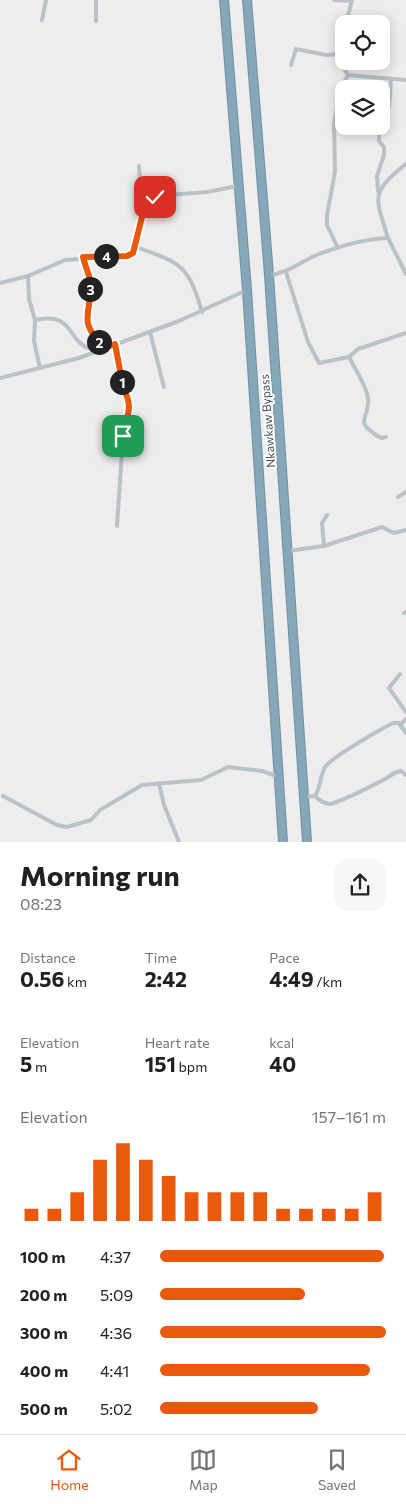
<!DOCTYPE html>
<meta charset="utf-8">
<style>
:root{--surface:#fff;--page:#f6f6f6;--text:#202124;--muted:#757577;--line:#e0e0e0;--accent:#ea580c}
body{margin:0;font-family:Commissioner,sans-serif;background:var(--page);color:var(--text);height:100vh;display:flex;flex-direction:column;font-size:19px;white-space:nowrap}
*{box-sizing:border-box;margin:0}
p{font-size:16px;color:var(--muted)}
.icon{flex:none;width:28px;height:28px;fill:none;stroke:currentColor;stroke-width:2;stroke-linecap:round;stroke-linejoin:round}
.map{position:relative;height:842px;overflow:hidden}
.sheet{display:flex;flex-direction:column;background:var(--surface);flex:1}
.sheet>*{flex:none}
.controls{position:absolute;left:335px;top:15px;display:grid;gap:10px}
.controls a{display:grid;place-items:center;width:55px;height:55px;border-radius:10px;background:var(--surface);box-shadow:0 2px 12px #0003;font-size:25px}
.pin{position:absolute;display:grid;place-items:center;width:42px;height:42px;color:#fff;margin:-21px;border-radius:10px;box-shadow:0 2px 8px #0006}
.km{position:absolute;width:25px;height:25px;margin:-12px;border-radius:50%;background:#222;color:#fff;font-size:14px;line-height:25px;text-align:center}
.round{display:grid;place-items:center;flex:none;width:52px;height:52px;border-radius:15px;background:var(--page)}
.headline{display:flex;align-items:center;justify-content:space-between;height:85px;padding:0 20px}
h1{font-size:28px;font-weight:700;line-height:38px}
.stats{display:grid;grid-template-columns:repeat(3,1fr);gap:8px;height:85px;padding:5px 20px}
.stats div{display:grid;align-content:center}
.stats b{font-size:21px;font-weight:700}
.stats small{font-size:14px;font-weight:400}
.stats p{font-size:14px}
.chart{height:140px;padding:10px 20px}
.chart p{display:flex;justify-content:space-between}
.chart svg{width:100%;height:90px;margin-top:5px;stroke:var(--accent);stroke-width:6}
ul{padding:0 20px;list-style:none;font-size:16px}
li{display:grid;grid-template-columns:80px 60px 1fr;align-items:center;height:38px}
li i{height:12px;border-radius:6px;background:var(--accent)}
.dock{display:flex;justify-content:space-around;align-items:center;height:70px;border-top:1px solid var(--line);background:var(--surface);font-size:14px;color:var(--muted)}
.dock a{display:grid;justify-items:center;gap:2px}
.dock .current{color:var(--accent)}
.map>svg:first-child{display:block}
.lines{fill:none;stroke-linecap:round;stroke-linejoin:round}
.highway-casing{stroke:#7291a4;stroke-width:10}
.street{stroke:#b8c3c8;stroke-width:4}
.highway{stroke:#86a6b9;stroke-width:8}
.route-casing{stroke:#fff;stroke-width:10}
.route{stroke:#ea580c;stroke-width:6}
.labels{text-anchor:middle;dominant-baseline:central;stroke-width:4;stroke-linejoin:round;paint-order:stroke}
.street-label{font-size:12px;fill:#465258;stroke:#fff}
</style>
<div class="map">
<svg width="406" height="842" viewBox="0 0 406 842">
<rect width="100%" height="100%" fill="#efeced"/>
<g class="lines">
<defs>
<g id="highway">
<path d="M 224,0 L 247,290 L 283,842"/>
<path d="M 247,0 L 269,275 L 307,842"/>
</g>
</defs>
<use href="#highway" class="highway-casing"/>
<g class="street">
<path d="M 334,0 L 351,1"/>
<path d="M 42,20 L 46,0"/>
<path d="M 96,21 L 96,0"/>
<path d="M 346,24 L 352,0"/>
<path d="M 344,34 L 339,60 L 348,75 L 406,80"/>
<path d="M 291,65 L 296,49 L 326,55 L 339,54"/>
<path d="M 381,110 L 389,107 L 391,80"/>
<path d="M 139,166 L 141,194 L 143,197 L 207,192 L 237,186"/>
<path d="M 378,191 L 377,176 L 384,155 L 384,147 L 379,141 L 379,126"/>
<path d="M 388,238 C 375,196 370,193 406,164"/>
<path d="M 136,247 C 181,263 188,264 202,312"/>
<path d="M 338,248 L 327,225 L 327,215 L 335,172 L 334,124 L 340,90 L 348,75"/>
<path d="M 83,257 C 85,266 91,278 91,287 C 89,320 79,319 104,348"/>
<path d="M 286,272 L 308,342 L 319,363 L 349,357 L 358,349 L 406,333"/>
<path d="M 269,275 C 289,273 301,261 319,254 C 340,246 365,239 388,238 L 406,274"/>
<path d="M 28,276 L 29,299 L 35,320 L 34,341 L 40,368"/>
<path d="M 0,283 L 28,276 L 65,260 L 127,256 L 133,253 L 147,197"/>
<path d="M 35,320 C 78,311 64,345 96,350"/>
<path d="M 150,332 L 164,387"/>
<path d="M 115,344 L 130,409 L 123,436 L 117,526"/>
<path d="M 349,357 C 355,369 366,385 368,398 C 370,421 351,420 381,438 L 386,437"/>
<path d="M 0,378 L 79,358 L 179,321 L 247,290"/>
<path d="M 398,497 L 406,492"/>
<path d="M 324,546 L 322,523 L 327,515"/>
<path d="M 288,551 L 324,546 L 382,527 L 394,533 L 406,530"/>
<path d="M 404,613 L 406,612"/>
<path d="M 400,674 L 389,688 L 406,712"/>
<path d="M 400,725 L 406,719"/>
<path d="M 159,783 L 164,805 L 179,842"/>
<path d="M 3,796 L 57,825 L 67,827 L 91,820 L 100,810 L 142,785 L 201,780 L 228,767 L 262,771 L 279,777"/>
<path d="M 315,796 C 319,800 323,803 329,804 C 337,804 389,778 394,773 L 401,771 L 406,775"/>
<path d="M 304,797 L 315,796 C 321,787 320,776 325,767 C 332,757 381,729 393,723 L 399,723 L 406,733"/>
</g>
<use href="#highway" class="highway"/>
</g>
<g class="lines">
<defs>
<path id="route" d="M 123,436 C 126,420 134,405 124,391 L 115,344 L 104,348 C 79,320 89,320 91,287 C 91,278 85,266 83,257 L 127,256 L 133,253 L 147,197 L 155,197"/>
</defs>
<use href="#route" class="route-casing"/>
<use href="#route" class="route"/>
</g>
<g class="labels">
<g class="street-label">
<text transform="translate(267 421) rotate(-94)">Nkawkaw Bypass</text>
</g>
</g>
</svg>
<div class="controls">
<a><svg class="icon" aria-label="locate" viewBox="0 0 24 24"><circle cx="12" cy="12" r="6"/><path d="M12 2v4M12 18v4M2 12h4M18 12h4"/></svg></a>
<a><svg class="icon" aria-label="layers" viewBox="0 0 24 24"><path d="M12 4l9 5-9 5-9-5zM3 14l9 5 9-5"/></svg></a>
</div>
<div class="pin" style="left:123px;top:436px;background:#1e9e55"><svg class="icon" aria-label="arrive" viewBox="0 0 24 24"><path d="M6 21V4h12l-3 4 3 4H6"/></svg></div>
<div class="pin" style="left:155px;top:197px;background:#d93025"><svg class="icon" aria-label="check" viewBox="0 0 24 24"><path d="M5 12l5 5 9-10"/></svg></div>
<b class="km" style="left:122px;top:382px">1</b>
<b class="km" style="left:99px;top:342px">2</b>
<b class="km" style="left:90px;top:289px">3</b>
<b class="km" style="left:106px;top:256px">4</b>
</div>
<section class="sheet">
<div class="headline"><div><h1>Morning run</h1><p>08:23</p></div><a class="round"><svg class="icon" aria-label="share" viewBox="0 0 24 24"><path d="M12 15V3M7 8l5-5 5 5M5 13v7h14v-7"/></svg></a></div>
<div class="stats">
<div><p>Distance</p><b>0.56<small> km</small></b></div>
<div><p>Time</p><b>2:42</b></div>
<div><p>Pace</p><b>4:49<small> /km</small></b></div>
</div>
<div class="stats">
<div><p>Elevation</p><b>5<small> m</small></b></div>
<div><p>Heart rate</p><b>151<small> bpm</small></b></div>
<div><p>kcal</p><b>40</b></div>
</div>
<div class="chart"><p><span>Elevation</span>157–161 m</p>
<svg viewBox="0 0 160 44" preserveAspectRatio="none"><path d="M5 44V38M15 44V38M25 44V30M35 44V14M45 44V6M55 44V14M65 44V22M75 44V30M85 44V30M95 44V30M105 44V30M115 44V38M125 44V38M135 44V38M145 44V38M155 44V30"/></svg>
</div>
<ul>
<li><b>100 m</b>4:37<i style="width:99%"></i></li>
<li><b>200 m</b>5:09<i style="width:64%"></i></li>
<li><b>300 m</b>4:36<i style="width:100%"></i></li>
<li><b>400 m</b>4:41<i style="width:93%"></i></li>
<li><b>500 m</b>5:02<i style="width:70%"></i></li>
</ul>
</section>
<nav class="dock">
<a class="current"><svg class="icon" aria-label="home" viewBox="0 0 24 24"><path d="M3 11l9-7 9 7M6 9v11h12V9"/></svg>Home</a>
<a><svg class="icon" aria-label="map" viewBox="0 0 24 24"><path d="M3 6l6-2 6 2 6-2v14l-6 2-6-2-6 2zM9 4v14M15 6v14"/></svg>Map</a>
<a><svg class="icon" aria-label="saved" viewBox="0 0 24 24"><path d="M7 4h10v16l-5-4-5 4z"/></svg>Saved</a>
</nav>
